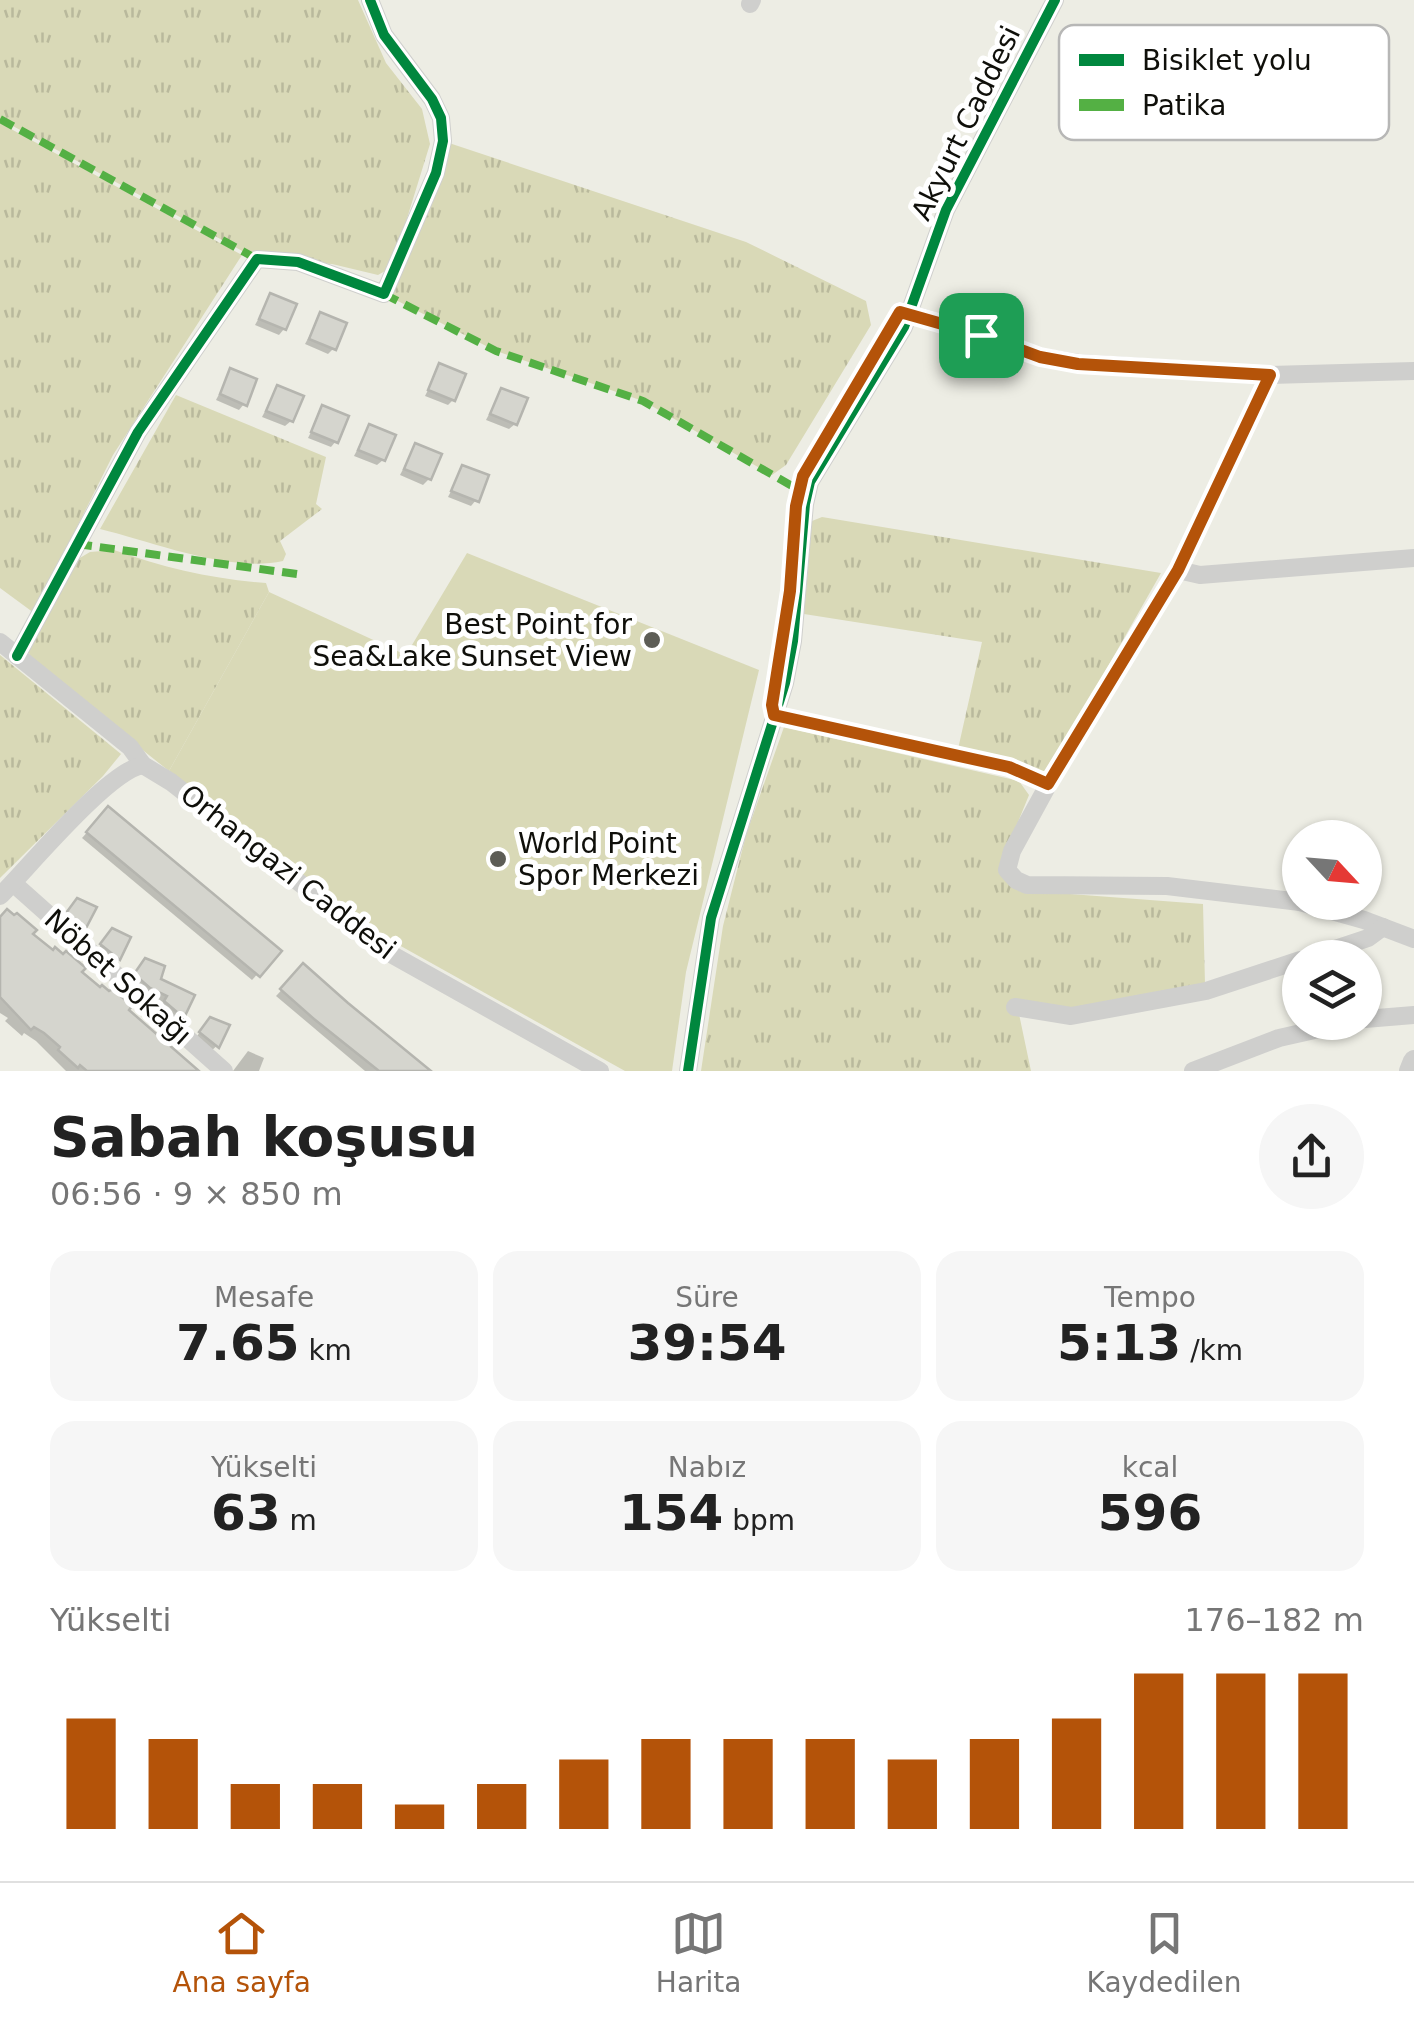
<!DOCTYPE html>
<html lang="tr">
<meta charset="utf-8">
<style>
:root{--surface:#fff;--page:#f6f6f6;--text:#222;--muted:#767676;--line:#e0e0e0;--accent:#b45309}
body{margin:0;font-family:"DejaVu Sans",sans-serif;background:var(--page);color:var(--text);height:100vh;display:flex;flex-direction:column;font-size:38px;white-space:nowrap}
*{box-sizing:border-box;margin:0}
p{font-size:32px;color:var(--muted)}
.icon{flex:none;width:55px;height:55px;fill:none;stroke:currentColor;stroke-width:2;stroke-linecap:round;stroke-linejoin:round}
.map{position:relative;height:1071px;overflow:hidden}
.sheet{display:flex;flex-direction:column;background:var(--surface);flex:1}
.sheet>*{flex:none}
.needle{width:65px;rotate:116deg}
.tools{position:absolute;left:1282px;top:820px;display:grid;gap:20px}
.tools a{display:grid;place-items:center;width:100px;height:100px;border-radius:50%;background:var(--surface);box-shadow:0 2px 8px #0004;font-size:50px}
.pin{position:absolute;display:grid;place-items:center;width:85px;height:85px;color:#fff;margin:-42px;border-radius:20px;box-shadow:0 5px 15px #0006}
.round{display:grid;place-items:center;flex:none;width:105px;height:105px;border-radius:52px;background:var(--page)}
.summary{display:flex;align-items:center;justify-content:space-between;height:170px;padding:0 50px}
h1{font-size:55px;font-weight:600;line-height:75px}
.metrics{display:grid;grid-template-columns:repeat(3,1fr);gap:15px;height:170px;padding:10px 50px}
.metrics div{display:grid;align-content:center;border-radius:25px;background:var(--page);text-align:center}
.metrics b{font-size:50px;font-weight:600}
.metrics small{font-size:28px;font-weight:400}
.metrics p{font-size:28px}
.chart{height:280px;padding:20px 50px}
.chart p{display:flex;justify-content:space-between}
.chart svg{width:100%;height:180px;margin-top:10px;stroke:var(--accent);stroke-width:6}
.tabs{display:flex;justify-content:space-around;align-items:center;height:140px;border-top:2px solid var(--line);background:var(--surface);font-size:28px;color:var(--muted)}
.tabs a{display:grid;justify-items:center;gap:5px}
.tabs .selected{color:var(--accent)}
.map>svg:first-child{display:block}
.grass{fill:url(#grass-tufts)}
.garden{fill:#d9d9b7}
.shadow{fill:#0003}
.building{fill:#d5d5ce;stroke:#b5b5af;stroke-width:2.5}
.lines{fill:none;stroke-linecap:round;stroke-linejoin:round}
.minor{stroke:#cfcfcd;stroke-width:18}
.major{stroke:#cfcfcd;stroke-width:22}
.quiet{stroke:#54b044;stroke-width:8;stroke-dasharray:15 8;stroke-linecap:butt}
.cycleway-casing{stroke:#fff;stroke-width:16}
.cycleway{stroke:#00873e;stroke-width:10}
.route-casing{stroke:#fff;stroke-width:20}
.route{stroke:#b45309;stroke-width:12}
.poi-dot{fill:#5d5d56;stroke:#fff;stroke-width:4}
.labels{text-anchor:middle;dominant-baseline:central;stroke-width:10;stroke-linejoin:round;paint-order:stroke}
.street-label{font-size:28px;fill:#0f0f0a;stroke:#fff}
.poi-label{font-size:28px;fill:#0f0f0a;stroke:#fff;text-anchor:end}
.key{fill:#fff;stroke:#b7b7b6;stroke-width:2.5}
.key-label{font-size:28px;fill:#0f0f0a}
</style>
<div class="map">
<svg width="1414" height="1071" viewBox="0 0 1414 1071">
<defs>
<pattern id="grass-tufts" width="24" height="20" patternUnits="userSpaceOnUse" patternTransform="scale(2.5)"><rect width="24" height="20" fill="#d9d9b7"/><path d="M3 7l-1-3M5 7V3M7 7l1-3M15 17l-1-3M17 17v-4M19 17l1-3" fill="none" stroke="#b9b99c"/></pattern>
</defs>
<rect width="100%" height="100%" fill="#edede4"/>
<g class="grass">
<path d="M 0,0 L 358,0 L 386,63 L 422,109 L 430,144 L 392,267 L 378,275 L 332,264 L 257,259 L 0,119 Z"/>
<path d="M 0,123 L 242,255 L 113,455 L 34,613 L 0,588 Z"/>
<path d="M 443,141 L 746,242 L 866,301 L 871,325 L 786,465 L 772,475 L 643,401 L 496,351 L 384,294 Z"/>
<path d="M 176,395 L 326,457 L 316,504 L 322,509 L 280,541 L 286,554 L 283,561 C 230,573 153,542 100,529 Z"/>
<path d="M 822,517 L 1161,573 L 1047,774 L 958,749 L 982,642 L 804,614 L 812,521 Z"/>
<path d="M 114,550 C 165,568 212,579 266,583 L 269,592 L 169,771 L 32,662 L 28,650 L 73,562 L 90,552 Z"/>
<path d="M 0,655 L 121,754 L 103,776 L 0,878 Z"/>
<path d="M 784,727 L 1019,781 L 1029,795 L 1003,859 C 1021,888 1020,895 1057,893 L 1203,904 L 1205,984 L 1071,1009 L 1019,1014 L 1031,1071 L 701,1071 L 723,926 L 746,835 Z"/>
</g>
<path class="garden" d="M 467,553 L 759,670 L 686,972 L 672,1071 L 625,1071 L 381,935 L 169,771 L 269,592 L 406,655 Z"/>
<g class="shadow">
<path d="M 271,296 L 284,329 L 279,335 L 255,325 Z"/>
<path d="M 321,315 L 334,348 L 328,354 L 305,344 Z"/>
<path d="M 440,366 L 453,400 L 448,405 L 425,396 Z"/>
<path d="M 231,371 L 244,404 L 239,410 L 216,400 Z"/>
<path d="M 277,388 L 291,421 L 285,426 L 262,417 Z"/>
<path d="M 501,391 L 515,424 L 509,429 L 486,420 Z"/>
<path d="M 323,408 L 336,441 L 331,447 L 308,438 Z"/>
<path d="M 369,427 L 383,460 L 377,465 L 354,456 Z"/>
<path d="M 415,446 L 429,479 L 423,485 L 400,475 Z"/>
<path d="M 463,468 L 476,500 L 471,506 L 448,497 Z"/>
<path d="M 108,809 L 279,951 L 252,980 L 82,838 Z"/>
<path d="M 72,907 L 93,908 L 77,934 L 62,920 Z"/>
<path d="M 0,919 L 30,934 L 196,1071 L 66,1071 L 36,1041 L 24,1033 L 22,1036 L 5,1021 L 8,1018 L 0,1013 Z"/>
<path d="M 106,937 L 128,938 L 113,964 L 97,951 Z"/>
<path d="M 140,966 L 158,980 L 192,996 L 176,1022 L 160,1008 L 163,1002 L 144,993 L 130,981 Z"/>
<path d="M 303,967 L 427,1071 L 365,1071 L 276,996 Z"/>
<path d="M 205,1025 L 220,1043 L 210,1052 L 195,1039 Z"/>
<path d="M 248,1051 L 264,1058 L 259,1071 L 233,1071 Z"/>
</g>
<g class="building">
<path d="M 270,293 L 297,304 L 286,330 L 259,319 Z"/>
<path d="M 320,312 L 347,323 L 336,350 L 309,339 Z"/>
<path d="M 439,363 L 466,374 L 455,401 L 428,390 Z"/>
<path d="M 230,368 L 257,379 L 247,406 L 220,394 Z"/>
<path d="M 277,385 L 304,396 L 293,422 L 266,411 Z"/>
<path d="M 501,388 L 528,398 L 517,425 L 490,414 Z"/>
<path d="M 322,405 L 349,416 L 338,443 L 311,432 Z"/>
<path d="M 369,424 L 396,435 L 385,461 L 358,450 Z"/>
<path d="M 415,443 L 442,454 L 431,480 L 404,469 Z"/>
<path d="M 462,465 L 489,475 L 479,502 L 451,491 Z"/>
<path d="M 108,806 L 282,951 L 260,977 L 86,832 Z"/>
<path d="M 77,898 L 97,907 L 85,930 L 66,913 Z"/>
<path d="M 7,909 L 14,915 L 17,913 L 37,930 L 33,934 L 53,950 L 55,947 L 63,954 L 66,951 L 86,968 L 82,972 L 100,987 L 102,985 L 109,991 L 113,989 L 132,1006 L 129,1010 L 199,1071 L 87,1071 L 80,1065 L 78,1068 L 58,1050 L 60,1047 L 44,1033 L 34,1027 L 31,1030 L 0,997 L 0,917 Z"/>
<path d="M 112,928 L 131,937 L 120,960 L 100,944 Z"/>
<path d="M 145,958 L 165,966 L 161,979 L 195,995 L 184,1018 L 164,1001 L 167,996 L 150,988 L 134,974 Z"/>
<path d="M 303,963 L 348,1003 L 431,1071 L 379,1071 L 314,1019 L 280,989 Z"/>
<path d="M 210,1017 L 230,1025 L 219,1048 L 199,1032 Z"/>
</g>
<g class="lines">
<g class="minor">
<path d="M 750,4 L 752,0"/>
<path d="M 900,311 L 981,335 L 1040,357 L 1078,363 L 1270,375 L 1414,371"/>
<path d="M 1270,375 L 1178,570 L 1048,785 L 1012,851 L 1007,870 L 1016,880 L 1027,885 L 1167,886 L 1300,902"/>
<path d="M 1178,570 L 1200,575 L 1414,558"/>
<path d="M 0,642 L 130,747 L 143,765 L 171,782 L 389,953 L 600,1071"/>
<path d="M 17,656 L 138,432 L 257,259 L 298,262 L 384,294 L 436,173 L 443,141 L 441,118 L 432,99 L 384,35 L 370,0"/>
<path d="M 774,715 L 1009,767 L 1048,785"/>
<path d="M 13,883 L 224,1071"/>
<path d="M 0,896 C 29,867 108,771 143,765"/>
<path d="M 1300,902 L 1364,920 L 1414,939"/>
<path d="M 1308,958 L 1368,938 L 1383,927"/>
<path d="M 1015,1007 L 1071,1016 L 1206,991 L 1300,960"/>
<path d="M 1365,1019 L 1414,1015"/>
<path d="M 688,1071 L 711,918 L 785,683 L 793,641 L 805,504 L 810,482 L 904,327 L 946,210 L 1055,0"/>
<path d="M 1193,1071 L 1279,1038 L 1350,1022"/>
</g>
<path class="major" d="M 1410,1071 L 1414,1061"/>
<g class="quiet">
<path d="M 0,119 L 257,259"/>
<path d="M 384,294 L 496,351 L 643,401 L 799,490"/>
<path d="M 77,544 L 304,575"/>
</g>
<defs>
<g id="cycleway">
<path d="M 17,656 L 138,432 L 257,259 L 298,262 L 384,294 L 436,173 L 443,141 L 441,118 L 432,99 L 384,35 L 370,0"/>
<path d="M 688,1071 L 711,918 L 785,683 L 793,641 L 805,504 L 810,482 L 904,327 L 946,210 L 1055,0"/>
</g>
</defs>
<use href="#cycleway" class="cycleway-casing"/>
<use href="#cycleway" class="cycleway"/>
</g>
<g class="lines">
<defs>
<path id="route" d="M 900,312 L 981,335 L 1040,357 L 1078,364 L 1270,375 L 1178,570 L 1048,784 L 1009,767 L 774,715 L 772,705 L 790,591 L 796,506 L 803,476 Z"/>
</defs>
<use href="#route" class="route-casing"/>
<use href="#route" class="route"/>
</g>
<g class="poi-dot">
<circle cx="652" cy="640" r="10"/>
<circle cx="498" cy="859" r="10"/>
</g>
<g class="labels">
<g class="street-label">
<text transform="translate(966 123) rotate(-64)">Akyurt Caddesi</text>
<text transform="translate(288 872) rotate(38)">Orhangazi Caddesi</text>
<text transform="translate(118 977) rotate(42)">Nöbet Sokağı</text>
</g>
<g class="poi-label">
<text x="632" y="624">Best Point for<tspan x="632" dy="32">Sea&amp;Lake Sunset View</tspan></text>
<text x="518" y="843" text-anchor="start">World Point<tspan x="518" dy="32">Spor Merkezi</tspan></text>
</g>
</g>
<rect x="1059" y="25" width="330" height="115" rx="15" class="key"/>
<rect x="1079" y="54" width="45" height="12" fill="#00873e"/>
<rect x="1079" y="99" width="45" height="12" fill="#54b044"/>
<g class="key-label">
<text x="1142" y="70">Bisiklet yolu</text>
<text x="1142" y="115">Patika</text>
</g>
</svg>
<div class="tools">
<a><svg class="needle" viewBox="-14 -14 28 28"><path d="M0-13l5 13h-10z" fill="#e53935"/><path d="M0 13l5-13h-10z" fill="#767676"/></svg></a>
<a><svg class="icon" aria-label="layers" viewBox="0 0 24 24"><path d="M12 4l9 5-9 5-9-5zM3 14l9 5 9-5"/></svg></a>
</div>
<div class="pin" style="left:981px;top:335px;background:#1e9e55"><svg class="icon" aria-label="arrive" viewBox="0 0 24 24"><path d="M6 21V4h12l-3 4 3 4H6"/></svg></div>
</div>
<section class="sheet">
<div class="summary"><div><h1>Sabah koşusu</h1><p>06:56 · 9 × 850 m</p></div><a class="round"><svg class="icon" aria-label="share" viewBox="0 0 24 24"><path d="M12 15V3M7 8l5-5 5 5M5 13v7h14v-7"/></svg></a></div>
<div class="metrics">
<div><p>Mesafe</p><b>7.65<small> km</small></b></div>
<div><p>Süre</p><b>39:54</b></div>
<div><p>Tempo</p><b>5:13<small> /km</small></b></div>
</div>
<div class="metrics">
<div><p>Yükselti</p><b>63<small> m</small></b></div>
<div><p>Nabız</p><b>154<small> bpm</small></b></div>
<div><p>kcal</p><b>596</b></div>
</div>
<div class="chart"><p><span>Yükselti</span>176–182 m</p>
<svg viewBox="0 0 160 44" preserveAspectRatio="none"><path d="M5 44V17M15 44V22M25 44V33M35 44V33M45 44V38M55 44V33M65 44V27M75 44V22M85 44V22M95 44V22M105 44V27M115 44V22M125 44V17M135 44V6M145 44V6M155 44V6"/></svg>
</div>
</section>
<nav class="tabs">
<a class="selected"><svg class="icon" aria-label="home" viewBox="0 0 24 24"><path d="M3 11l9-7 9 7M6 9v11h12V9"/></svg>Ana sayfa</a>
<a><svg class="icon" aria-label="map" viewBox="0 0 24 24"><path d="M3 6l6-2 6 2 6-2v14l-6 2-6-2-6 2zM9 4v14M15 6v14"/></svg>Harita</a>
<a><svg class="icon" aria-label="saved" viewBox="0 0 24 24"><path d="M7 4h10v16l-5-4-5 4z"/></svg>Kaydedilen</a>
</nav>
